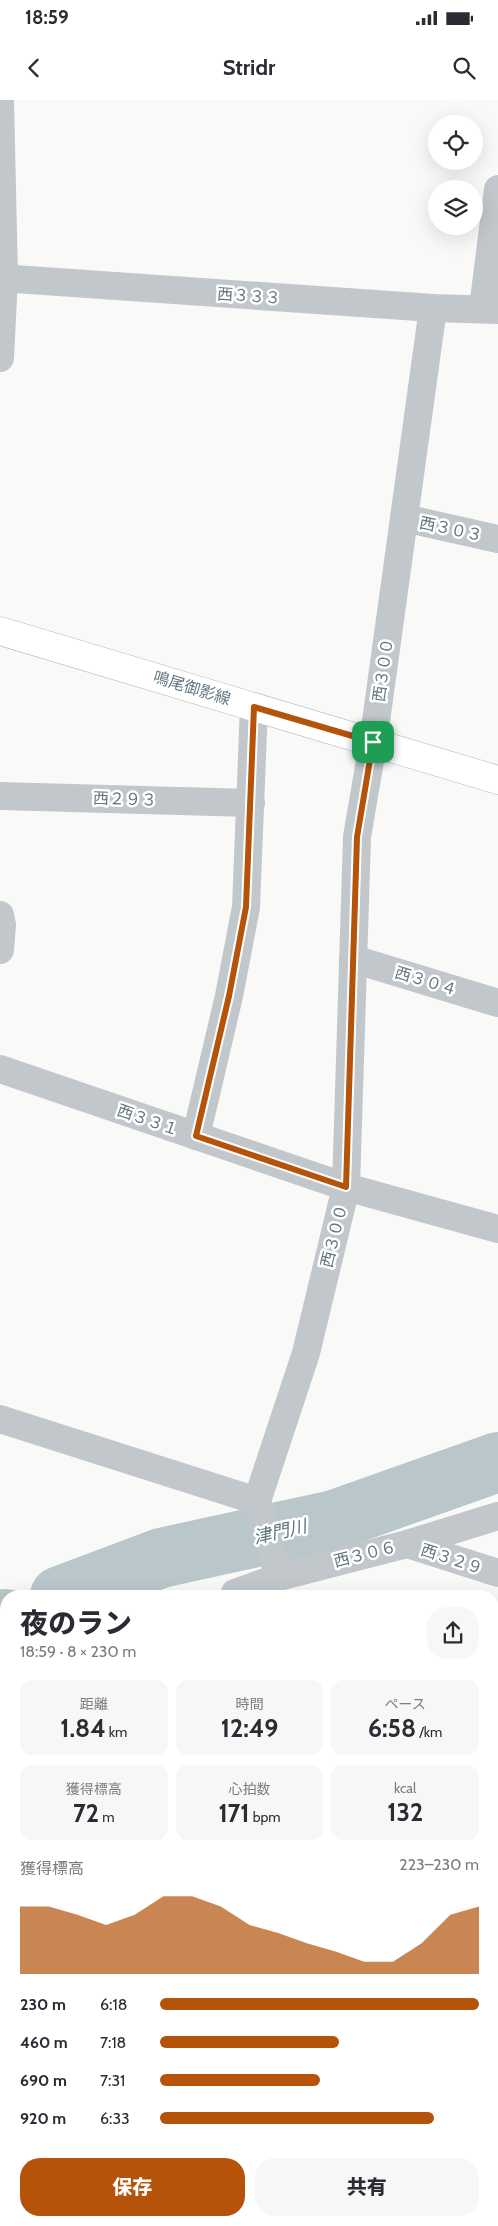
<!DOCTYPE html>
<html lang="ja">
<meta charset="utf-8">
<style>
:root{--surface:#fff;--page:#f7f7f7;--text:#2b2b33;--muted:#7c7c81;--accent:#b45309}
body{margin:0;font-family:Cabin,"Noto Sans JP",sans-serif;background:var(--page);color:var(--text);height:100vh;display:flex;flex-direction:column;font-size:19px;white-space:nowrap}
*{box-sizing:border-box;margin:0}
p{font-size:16px;color:var(--muted)}
.icon{flex:none;width:28px;height:28px;fill:none;stroke:currentColor;stroke-width:2;stroke-linecap:round;stroke-linejoin:round}
.map{position:relative;flex:1;overflow:hidden}
.sheet{position:absolute;left:0px;top:1490px;width:499px;height:636px;display:flex;flex-direction:column;background:var(--surface);border-radius:20px 20px 0 0;box-shadow:0 5px 20px #0002}
.sheet>*{flex:none}
.tools{position:absolute;left:428px;top:15px;display:grid;gap:10px}
.tools a{display:grid;place-items:center;width:55px;height:55px;border-radius:50%;background:var(--surface);box-shadow:0 5px 20px #0002;font-size:25px}
.pin{position:absolute;display:grid;place-items:center;width:42px;height:42px;color:#fff;margin:-21px;border-radius:10px;box-shadow:0 2px 8px #0006}
.round{display:grid;place-items:center;flex:none;width:52px;height:52px;border-radius:20px;background:var(--page)}
.summary{display:flex;align-items:center;justify-content:space-between;height:85px;padding:0 20px}
h1{font-size:28px;font-weight:800;line-height:38px}
.figures{display:grid;grid-template-columns:repeat(3,1fr);gap:8px;height:85px;padding:5px 20px}
.figures div{display:grid;align-content:center;border-radius:12px;background:var(--page);text-align:center}
.figures b{font-size:25px;font-weight:800}
.figures small{font-size:14px;font-weight:400}
.figures p{font-size:14px}
.chart{height:140px;padding:10px 20px}
.chart p{display:flex;justify-content:space-between}
.chart svg{width:100%;height:90px;margin-top:5px;fill:var(--accent);opacity:.7}
.action{display:flex;gap:10px;margin-top:auto;padding:10px 20px}
.action a{flex:1;height:58px;border-radius:20px;background:var(--accent);color:#fff;font-size:20px;font-weight:800;line-height:58px;text-align:center}
.action a+a{background:var(--page);color:var(--text)}
ul{padding:0 20px;list-style:none;font-size:16px}
li{display:grid;grid-template-columns:80px 60px 1fr;align-items:center;height:38px}
li i{height:12px;border-radius:6px;background:var(--accent)}
.status{display:flex;justify-content:space-between;align-items:center;height:35px;padding:0 25px;background:var(--surface);direction:ltr}
.status svg{height:14px;fill:currentColor}
header{display:flex;justify-content:space-between;align-items:center;height:65px;padding:0 20px;background:var(--surface);font-size:22px;font-weight:800}
.map>svg:first-child{display:block}
.lines{fill:none;stroke-linecap:round;stroke-linejoin:round}
.river{stroke:#b9c7cb;stroke-width:60}
.secondary-casing{stroke:#b4bbc0;stroke-width:29}
.street{stroke:#c2c7cb;stroke-width:28}
.secondary{stroke:#fff;stroke-width:28}
.rail-casing{stroke:#a1aaaf;stroke-width:5.5}
.rail{stroke:#fff;stroke-width:4;stroke-dasharray:11;stroke-linecap:butt}
.route-casing{stroke:#fff;stroke-width:10}
.route{stroke:#b45309;stroke-width:6}
.labels{text-anchor:middle;dominant-baseline:central;stroke-width:5;stroke-linejoin:round;paint-order:stroke}
.street-label{font-size:16px;fill:#637783;stroke:#fff}
.water-label{font-size:18px;font-style:italic;fill:#5e767d;stroke:#fff}
</style>
<div class="status"><b>18:59</b><svg viewBox="0 0 49 12"><path d="M0 12V9h3v3zM5 12V6h3v6zM10 12V3h3v9zM15 12V0h3v12zM26 1h20v11H26zM47 4h2v5h-2z"/></svg></div>
<header><svg class="icon" aria-label="back" viewBox="0 0 24 24"><path d="M15 5l-7 7 7 7"/></svg>Stridr<svg class="icon" aria-label="search" viewBox="0 0 24 24"><circle cx="10" cy="10" r="6"/><path d="M15 15l6 6"/></svg></header>
<div class="map">
<svg width="498" height="2126" viewBox="0 0 498 2126">
<rect width="100%" height="100%" fill="#f9f9f7"/>
<g class="lines">
<g class="river">
<path d="M 60,1496 L 161,1458 L 334,1420 L 498,1362"/>
<path d="M 0,1522 L 6,1519"/>
</g>
<defs>
<path id="secondary" d="M 0,531 L 498,680"/>
</defs>
<use href="#secondary" class="secondary-casing"/>
<g class="street">
<path d="M 0,178 L 433,208 L 498,210"/>
<path d="M 483,208 L 498,89"/>
<path d="M 0,258 L 4,178 L 0,0"/>
<path d="M 404,418 L 498,439"/>
<path d="M 0,696 L 251,703"/>
<path d="M 0,815 L 2,825 L 0,850"/>
<path d="M 353,859 L 498,903"/>
<path d="M 0,969 L 346,1087 L 498,1129"/>
<path d="M 196,1036 L 229,896 L 246,807 L 254,607"/>
<path d="M 0,1319 L 257,1401 L 306,1253 L 346,1087 L 357,737 L 373,643 L 433,208"/>
<path d="M 257,1401 L 279,1477"/>
<path d="M 407,1444 L 498,1473"/>
<path d="M 234,1496 L 235,1493 L 279,1477 L 407,1444 L 498,1416"/>
<path d="M 492,1613 L 498,1615"/>
<path d="M 0,1642 L 6,1647"/>
<path d="M 0,1741 L 6,1747"/>
<path d="M 0,1801 L 6,1802"/>
<path d="M 492,1971 L 498,1974"/>
<path d="M 492,2106 L 498,2111"/>
<path d="M 401,2120 L 408,2126"/>
<path d="M 27,2126 L 29,2120"/>
</g>
<use href="#secondary" class="secondary"/>
<defs>
<g id="rail">
<path d="M 0,1685 L 6,1691"/>
<path d="M 0,1707 L 6,1713"/>
<path d="M 458,2120 L 464,2126"/>
<path d="M 484,2120 L 490,2126"/>
</g>
</defs>
<use href="#rail" class="rail-casing"/>
<use href="#rail" class="rail"/>
</g>
<g class="lines">
<defs>
<path id="route" d="M 254,607 L 373,642 L 357,737 L 346,1087 L 196,1036 L 229,896 L 246,807 Z"/>
</defs>
<use href="#route" class="route-casing"/>
<use href="#route" class="route"/>
</g>
<g class="labels">
<g class="street-label">
<text transform="translate(249 196) rotate(4)">西３３３</text>
<text transform="translate(451 429) rotate(12)">西３０３</text>
<text transform="translate(383 570) rotate(-82)">西３００</text>
<text transform="translate(192 588) rotate(17)">鳴尾御影線</text>
<text transform="translate(125 699) rotate(2)">西２９３</text>
<text transform="translate(426 881) rotate(17)">西３０４</text>
<text transform="translate(148 1020) rotate(19)">西３３１</text>
<text transform="translate(334 1136) rotate(-76)">西３００</text>
<text transform="translate(365 1454) rotate(-14)">西３０６</text>
<text transform="translate(452 1459) rotate(18)">西３２９</text>
</g>
<g class="water-label">
<text transform="translate(280 1432) rotate(-13)">津門川</text>
</g>
</g>
</svg>
<div class="tools">
<a><svg class="icon" aria-label="locate" viewBox="0 0 24 24"><circle cx="12" cy="12" r="6"/><path d="M12 2v4M12 18v4M2 12h4M18 12h4"/></svg></a>
<a><svg class="icon" aria-label="layers" viewBox="0 0 24 24"><path d="M12 4l9 5-9 5-9-5zM3 14l9 5 9-5"/></svg></a>
</div>
<div class="pin" style="left:373px;top:642px;background:#1e9e55"><svg class="icon" aria-label="arrive" viewBox="0 0 24 24"><path d="M6 21V4h12l-3 4 3 4H6"/></svg></div>
<section class="sheet">
<div class="summary"><div><h1>夜のラン</h1><p>18:59 · 8 × 230 m</p></div><a class="round"><svg class="icon" aria-label="share" viewBox="0 0 24 24"><path d="M12 15V3M7 8l5-5 5 5M5 13v7h14v-7"/></svg></a></div>
<div class="figures">
<div><p>距離</p><b>1.84<small> km</small></b></div>
<div><p>時間</p><b>12:49</b></div>
<div><p>ペース</p><b>6:58<small> /km</small></b></div>
</div>
<div class="figures">
<div><p>獲得標高</p><b>72<small> m</small></b></div>
<div><p>心拍数</p><b>171<small> bpm</small></b></div>
<div><p>kcal</p><b>132</b></div>
</div>
<div class="chart"><p><span>獲得標高</span>223–230 m</p>
<svg viewBox="0 0 160 44" preserveAspectRatio="none"><path d="M0 44V11L10 11L20 15L30 20L40 15L50 6L60 6L70 11L80 20L90 24L100 29L110 33L120 38L130 38L140 29L150 15L160 11V44z"/></svg>
</div>
<ul>
<li><b>230 m</b>6:18<i style="width:100%"></i></li>
<li><b>460 m</b>7:18<i style="width:56%"></i></li>
<li><b>690 m</b>7:31<i style="width:50%"></i></li>
<li><b>920 m</b>6:33<i style="width:86%"></i></li>
</ul>
<div class="action"><a>保存</a><a>共有</a></div>
</section>
</div>
